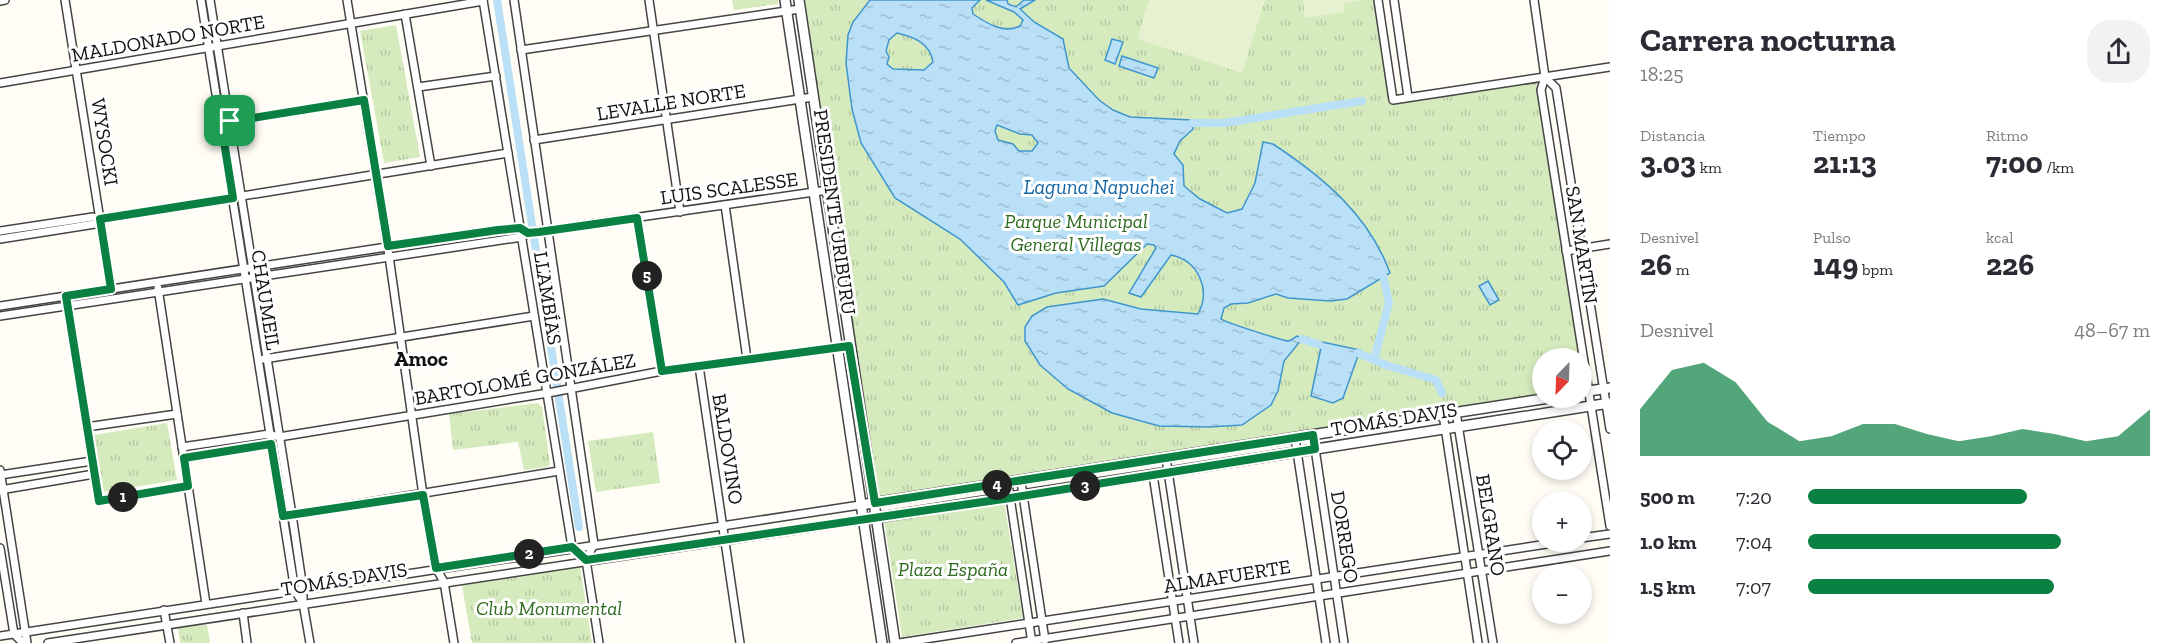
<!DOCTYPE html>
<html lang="es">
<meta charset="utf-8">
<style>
:root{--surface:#fff;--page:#f2f2f3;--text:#2b2b33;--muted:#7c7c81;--accent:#0b8043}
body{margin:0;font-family:"Zilla Slab",serif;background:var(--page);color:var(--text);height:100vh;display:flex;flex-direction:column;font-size:22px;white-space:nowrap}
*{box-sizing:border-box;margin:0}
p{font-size:20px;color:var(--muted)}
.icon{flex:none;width:33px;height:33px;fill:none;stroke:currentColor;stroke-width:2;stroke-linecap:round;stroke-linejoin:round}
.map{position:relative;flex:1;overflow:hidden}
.drawer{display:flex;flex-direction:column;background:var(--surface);width:570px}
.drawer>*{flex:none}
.needle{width:39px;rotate:203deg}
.tools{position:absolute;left:1532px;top:348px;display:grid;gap:12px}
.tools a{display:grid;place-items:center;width:60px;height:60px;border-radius:50%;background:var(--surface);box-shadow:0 3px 9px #0003;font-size:30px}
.pin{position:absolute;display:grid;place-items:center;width:51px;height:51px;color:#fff;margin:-26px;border-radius:12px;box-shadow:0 3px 9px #0006}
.km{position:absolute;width:30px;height:30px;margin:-15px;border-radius:50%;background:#222;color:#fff;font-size:16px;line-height:30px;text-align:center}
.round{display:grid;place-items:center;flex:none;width:63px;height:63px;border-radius:24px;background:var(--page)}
.head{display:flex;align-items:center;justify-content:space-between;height:102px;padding:0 30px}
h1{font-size:33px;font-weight:700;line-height:45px}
.metrics{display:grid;grid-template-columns:repeat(3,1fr);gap:9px;height:102px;padding:6px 30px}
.metrics div{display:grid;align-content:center}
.metrics b{font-size:30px;font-weight:700}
.metrics small{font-size:16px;font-weight:400}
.metrics p{font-size:16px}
.chart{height:168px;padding:12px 30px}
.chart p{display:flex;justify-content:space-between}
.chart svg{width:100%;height:108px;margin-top:6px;fill:var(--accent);opacity:.7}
ul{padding:0 30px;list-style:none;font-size:20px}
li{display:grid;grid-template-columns:96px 72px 1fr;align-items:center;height:45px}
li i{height:15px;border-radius:8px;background:var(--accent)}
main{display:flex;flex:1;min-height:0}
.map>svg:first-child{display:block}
.park{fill:url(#park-tufts)}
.pitch{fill:#e6f2cf}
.water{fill:url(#water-ripples);stroke:#3f96cf;stroke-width:1.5;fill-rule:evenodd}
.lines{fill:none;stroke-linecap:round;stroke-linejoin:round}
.canal{stroke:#b9e0f7;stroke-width:8}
.minor-casing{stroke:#444;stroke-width:10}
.tertiary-casing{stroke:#444;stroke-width:12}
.minor{stroke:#fff;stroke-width:7}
.tertiary{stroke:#fff;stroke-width:9}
.route-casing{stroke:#fff;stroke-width:12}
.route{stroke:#0b8043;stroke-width:8}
.labels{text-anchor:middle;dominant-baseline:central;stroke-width:6;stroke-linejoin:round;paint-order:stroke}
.street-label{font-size:20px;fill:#111;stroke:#fff}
.park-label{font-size:20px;font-style:italic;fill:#2f6b1f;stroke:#fff}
.water-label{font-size:21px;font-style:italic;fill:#1768a6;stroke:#fff}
.neighbourhood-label{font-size:21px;font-weight:bold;fill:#111;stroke:#fff}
</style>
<main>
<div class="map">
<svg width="1610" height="643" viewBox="0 0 1610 643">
<defs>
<pattern id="park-tufts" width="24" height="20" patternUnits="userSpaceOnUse" patternTransform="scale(1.5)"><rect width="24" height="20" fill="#d5ebbd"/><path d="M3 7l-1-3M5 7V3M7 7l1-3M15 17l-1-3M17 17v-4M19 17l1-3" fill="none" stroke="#b6c8a1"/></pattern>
<pattern id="water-ripples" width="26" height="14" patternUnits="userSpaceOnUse" patternTransform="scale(1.5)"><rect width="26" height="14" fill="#b9e0f7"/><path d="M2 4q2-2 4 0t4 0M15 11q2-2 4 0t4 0" fill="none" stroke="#9ebfd3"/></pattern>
</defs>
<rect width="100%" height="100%" fill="#fffdf5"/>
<g class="park">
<path d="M 732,0 L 778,0 L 778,4 L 734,10 Z"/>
<path d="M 804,0 L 1375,0 L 1391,103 L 1536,81 L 1581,358 L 1542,358 L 1542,395 L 878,499 Z"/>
<path d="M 396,25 L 420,157 L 384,163 L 360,31 Z"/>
<path d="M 538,403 L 542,407 L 550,464 L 547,467 L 524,470 L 518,442 L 453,450 L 449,414 Z"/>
<path d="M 167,423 L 177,480 L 104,492 L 94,435 Z"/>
<path d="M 653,432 L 660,483 L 596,492 L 588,441 Z"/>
<path d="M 1004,501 L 1023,618 L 902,637 L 884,519 Z"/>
<path d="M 580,567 L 592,643 L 472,643 L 462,585 Z"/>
<path d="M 207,625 L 210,643 L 180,643 L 178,628 Z"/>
</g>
<g class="pitch">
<path d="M 1149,0 L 1265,0 L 1242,73 L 1137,39 Z"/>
<path d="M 1303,0 L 1366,0 L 1344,3 L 1345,12 L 1305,18 Z"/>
</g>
<g class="water">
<path d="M 870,0 L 980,0 L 972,8 L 973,14 C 988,24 1004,34 1020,26 L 1023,20 L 1014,12 L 986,0 L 1007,0 L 1008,4 L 1016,7 L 1024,0 L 1035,0 L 1020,9 L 1034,22 L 1063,39 L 1069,68 L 1099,100 L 1113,110 L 1130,117 L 1191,120 L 1193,129 L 1180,141 L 1174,154 L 1183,165 L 1184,186 L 1200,199 L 1227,213 L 1242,209 L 1255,183 L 1263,142 L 1273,144 C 1323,177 1369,215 1390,273 L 1347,299 L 1330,301 L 1288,298 L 1276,294 L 1248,303 L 1231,304 L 1224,308 L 1221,319 C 1224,322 1284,341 1288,341 C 1292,340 1294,338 1297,336 L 1302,339 L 1284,361 L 1278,391 L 1271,405 L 1242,425 L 1209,427 L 1159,426 L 1112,413 L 1068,389 L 1040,365 L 1025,341 L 1025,327 L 1032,316 L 1047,307 L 1103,299 L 1141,309 L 1198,314 C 1211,290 1199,261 1171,255 L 1141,297 L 1129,293 L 1156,248 L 1154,245 L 1147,244 L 1104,286 L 1056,293 L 1018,305 L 1004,282 L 960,239 L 895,198 L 861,143 L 852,109 L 846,63 L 848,35 L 853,22 ZM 897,33 C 914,37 930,43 933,62 L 924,70 L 893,69 L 887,64 L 889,57 L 886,51 L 889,40 ZM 997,125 L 1020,134 L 1032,135 L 1038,143 L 1032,151 L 1019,151 L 1013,144 L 998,140 L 995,131 Z"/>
<path d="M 1112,39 L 1123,42 L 1115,64 L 1105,60 Z"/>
<path d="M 1122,56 L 1158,68 L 1154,78 L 1119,66 Z"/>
<path d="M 1488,281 L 1499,300 L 1490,305 L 1479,286 Z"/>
<path d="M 1322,342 L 1360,350 L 1343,398 L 1333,403 L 1311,396 Z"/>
</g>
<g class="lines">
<g class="canal">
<path d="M 497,0 L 579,527"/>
<path d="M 1192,123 L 1224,123 L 1362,101"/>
<path d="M 1302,339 L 1320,345"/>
<path d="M 1358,353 L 1386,365 L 1436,380 L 1442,393"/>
<path d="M 1374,360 L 1389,302 L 1383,276"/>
</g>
<defs>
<g id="minor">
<path d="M 65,0 L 111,289"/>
<path d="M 201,0 L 295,591 L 303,603 L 303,589 L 292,515 L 210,0"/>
<path d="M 347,0 L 389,256 L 423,495 L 436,568 L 444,582 L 454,643"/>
<path d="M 483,0 L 572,547 L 586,560"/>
<path d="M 514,0 L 594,544 L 586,560 L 599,643"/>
<path d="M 649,0 L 680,212"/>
<path d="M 1378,0 L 1393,100 L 1610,67"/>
<path d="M 1394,0 L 1408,97"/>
<path d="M 1534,0 L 1545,77 L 1541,90 L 1610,526"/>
<path d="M 0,1 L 5,0"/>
<path d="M 405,14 L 431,166"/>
<path d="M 521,50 L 800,9"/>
<path d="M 1545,77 L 1556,88 L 1610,429"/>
<path d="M 0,83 L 483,1"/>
<path d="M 418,87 L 496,76"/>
<path d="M 227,122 L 364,100"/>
<path d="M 534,140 L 813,97"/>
<path d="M 725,205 L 747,359"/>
<path d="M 637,218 L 662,371"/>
<path d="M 0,231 L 93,217 L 100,219 L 508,153"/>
<path d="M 0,239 L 95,224 L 100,219"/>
<path d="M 1566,251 L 1610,244"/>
<path d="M 158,288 L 206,604"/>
<path d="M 67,302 L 99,501 L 188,486"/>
<path d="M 0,306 L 498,230 L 523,230"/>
<path d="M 0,316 L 522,237 L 528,233 L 828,190"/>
<path d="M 264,359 L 534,316"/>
<path d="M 699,366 L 740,643"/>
<path d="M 1456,412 L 1493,643"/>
<path d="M 1443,414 L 1478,643"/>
<path d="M 86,427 L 177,414"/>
<path d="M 1313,435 L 1344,643"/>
<path d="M 1295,438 L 1326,643"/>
<path d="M 182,447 L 269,434 L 279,437 L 548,393 L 662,371 L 849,346"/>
<path d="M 184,458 L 272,443"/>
<path d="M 1166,458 L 1194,643"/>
<path d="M 0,470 L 27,643"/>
<path d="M 0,475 L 92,461"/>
<path d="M 1153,475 L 1179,643"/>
<path d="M 1021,482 L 1045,640"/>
<path d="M 1008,484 L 1032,643"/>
<path d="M 0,490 L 94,474"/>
<path d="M 290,515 L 559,471"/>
<path d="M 1581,538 L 1610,534"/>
<path d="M 0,548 L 14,634 L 23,643"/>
<path d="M 303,603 L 310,643"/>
<path d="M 164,610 L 170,643"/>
<path d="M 243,613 L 247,643"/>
<path d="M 0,636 L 860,505"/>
<path d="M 48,643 L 862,520"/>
<path d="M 899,643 L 1560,542"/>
<path d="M 1016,643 L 1610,551"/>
</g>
<g id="tertiary">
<path d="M 785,0 L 882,643"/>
<path d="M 799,0 L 895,643"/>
<path d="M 1581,392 L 1610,388"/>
<path d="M 860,505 L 1549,398"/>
<path d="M 862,520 L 1610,403"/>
</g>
</defs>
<use href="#minor" class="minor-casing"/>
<use href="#tertiary" class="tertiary-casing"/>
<use href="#minor" class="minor"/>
<use href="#tertiary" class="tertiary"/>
</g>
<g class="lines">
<defs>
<path id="route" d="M 364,100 L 388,246 L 498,230 L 520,228 L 528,233 L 539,232 L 637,218 L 662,371 L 849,346 L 875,503 L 1313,435 L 1315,449 L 1010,498 L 586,560 L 572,547 L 436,568 L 423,495 L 283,516 L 271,444 L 184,458 L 188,486 L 99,501 L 66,296 L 111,289 L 100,219 L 233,198 L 221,123 Z"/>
</defs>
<use href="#route" class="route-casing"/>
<use href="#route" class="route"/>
</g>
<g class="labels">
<g class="street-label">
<text transform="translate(168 38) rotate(-10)">MALDONADO NORTE</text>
<text transform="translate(671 102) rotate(-9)">LEVALLE NORTE</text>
<text transform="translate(105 142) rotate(81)">WYSOCKI</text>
<text transform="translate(729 188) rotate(-8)">LUIS SCALESSE</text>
<text transform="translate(835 212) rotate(82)">PRESIDENTE URIBURU</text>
<text transform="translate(1582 245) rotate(81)">SAN MARTÍN</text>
<text transform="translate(548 298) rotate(81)">LLAMBÍAS</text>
<text transform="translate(266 300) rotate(81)">CHAUMEIL</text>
<text transform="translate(525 379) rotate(-10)">BARTOLOMÉ GONZÁLEZ</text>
<text transform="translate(1394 419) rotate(-9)">TOMÁS DAVIS</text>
<text transform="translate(728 449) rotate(81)">BALDOVINO</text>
<text transform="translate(1491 525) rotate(81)">BELGRANO</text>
<text transform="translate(1345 537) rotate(81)">DORREGO</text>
<text transform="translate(1227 576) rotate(-9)">ALMAFUERTE</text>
<text transform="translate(344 579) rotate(-9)">TOMÁS DAVIS</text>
</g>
<g class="park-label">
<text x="1076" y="221">Parque Municipal<tspan x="1076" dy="23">General Villegas</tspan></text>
<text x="953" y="569">Plaza España</text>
<text x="549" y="608">Club Monumental</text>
</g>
<g class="water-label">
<text x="1099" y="186">Laguna Napuchei</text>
</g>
<g class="neighbourhood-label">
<text x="421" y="358">Amoc</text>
</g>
</g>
</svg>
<div class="tools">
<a><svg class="needle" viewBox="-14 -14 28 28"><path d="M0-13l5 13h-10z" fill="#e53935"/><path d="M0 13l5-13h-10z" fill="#7c7c81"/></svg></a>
<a><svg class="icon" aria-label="locate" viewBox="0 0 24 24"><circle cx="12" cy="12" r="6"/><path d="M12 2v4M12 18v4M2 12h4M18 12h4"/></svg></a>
<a>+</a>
<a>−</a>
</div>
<div class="pin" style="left:230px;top:121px;background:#1e9e55"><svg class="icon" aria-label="arrive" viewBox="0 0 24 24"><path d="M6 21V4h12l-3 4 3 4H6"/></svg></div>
<b class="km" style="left:123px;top:497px">1</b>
<b class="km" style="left:529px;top:554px">2</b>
<b class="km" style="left:1085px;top:486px">3</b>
<b class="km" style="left:997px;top:485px">4</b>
<b class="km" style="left:647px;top:276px">5</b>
</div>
<section class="drawer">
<div class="head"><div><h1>Carrera nocturna</h1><p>18:25</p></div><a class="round"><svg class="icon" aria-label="share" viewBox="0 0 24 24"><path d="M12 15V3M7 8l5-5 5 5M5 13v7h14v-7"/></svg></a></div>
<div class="metrics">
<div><p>Distancia</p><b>3.03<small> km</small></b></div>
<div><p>Tiempo</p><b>21:13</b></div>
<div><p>Ritmo</p><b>7:00<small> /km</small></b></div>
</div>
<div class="metrics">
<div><p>Desnivel</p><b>26<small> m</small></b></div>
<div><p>Pulso</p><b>149<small> bpm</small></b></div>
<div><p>kcal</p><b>226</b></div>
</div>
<div class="chart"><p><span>Desnivel</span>48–67 m</p>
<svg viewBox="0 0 160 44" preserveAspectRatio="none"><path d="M0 44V25L10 9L20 6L30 14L40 30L50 38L60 36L70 31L80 31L90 35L100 38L110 36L120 33L130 35L140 38L150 36L160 25V44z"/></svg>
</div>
<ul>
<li><b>500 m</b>7:20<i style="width:64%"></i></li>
<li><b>1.0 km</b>7:04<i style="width:74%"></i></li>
<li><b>1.5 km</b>7:07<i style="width:72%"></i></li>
</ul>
</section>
</main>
